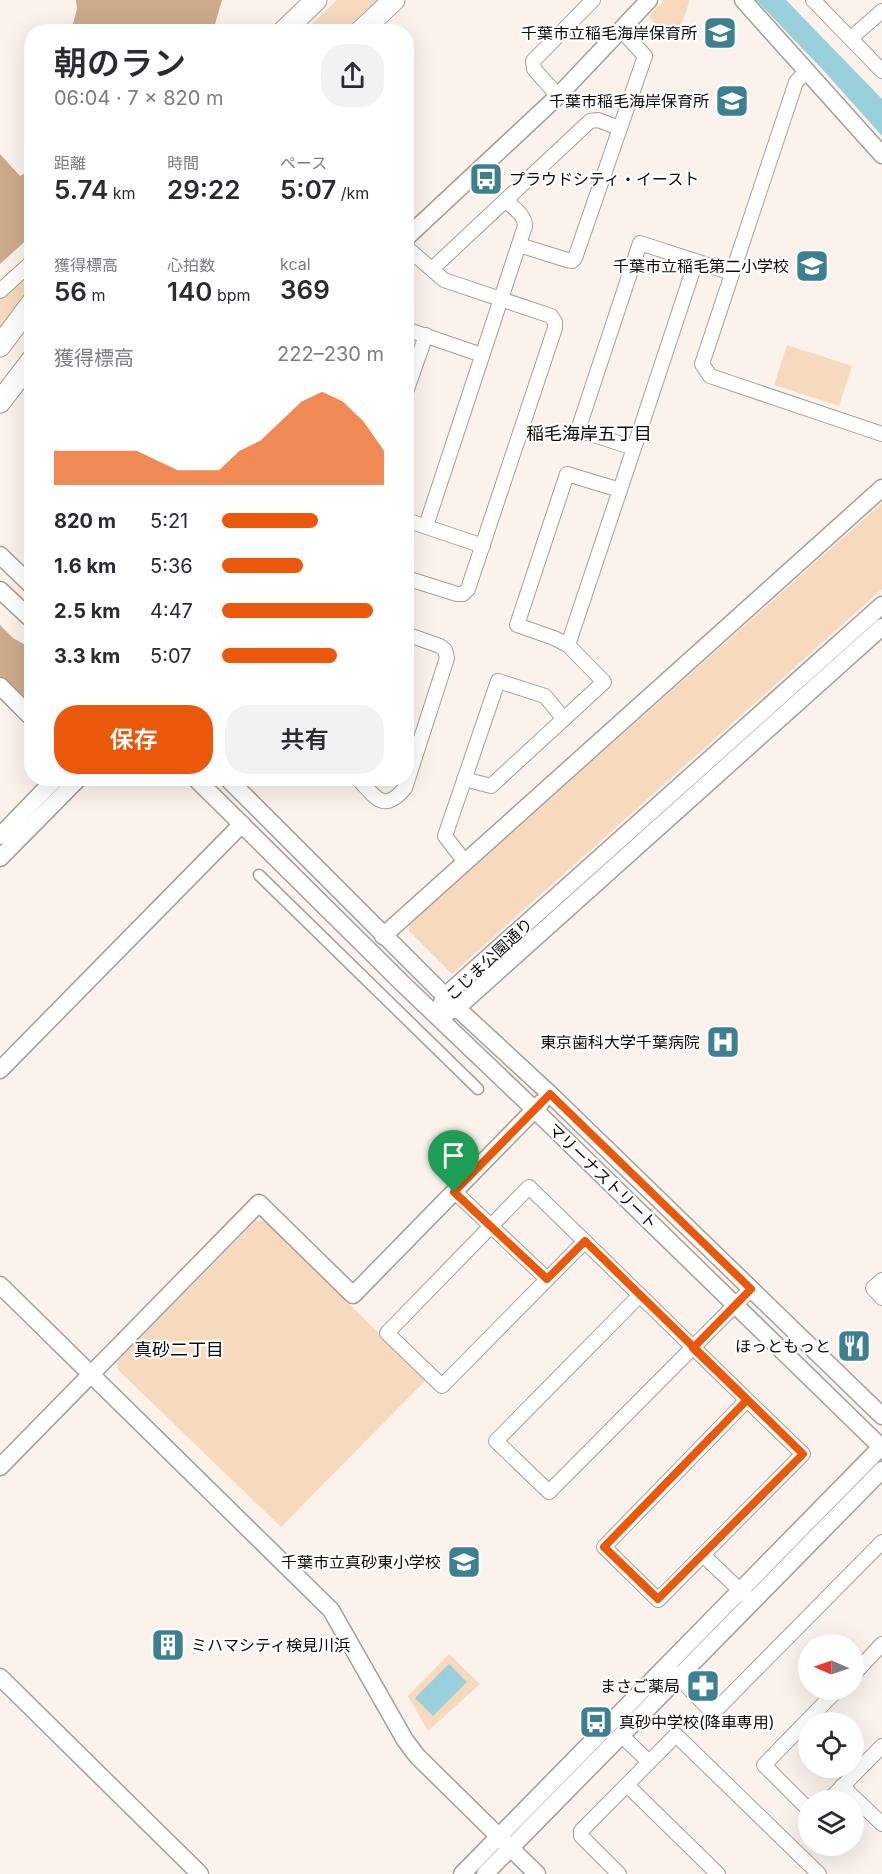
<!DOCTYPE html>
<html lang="ja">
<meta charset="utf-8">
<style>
:root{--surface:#fff;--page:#f2f2f3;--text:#2b2b33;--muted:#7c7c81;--accent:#ea580c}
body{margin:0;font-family:Inter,"Noto Sans JP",sans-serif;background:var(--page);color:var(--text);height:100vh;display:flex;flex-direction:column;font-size:22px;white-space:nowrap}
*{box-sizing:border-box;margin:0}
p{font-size:20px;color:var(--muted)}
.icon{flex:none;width:33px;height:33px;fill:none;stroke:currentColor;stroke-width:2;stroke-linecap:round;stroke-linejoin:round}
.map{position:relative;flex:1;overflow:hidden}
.sheet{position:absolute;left:24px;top:24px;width:390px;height:762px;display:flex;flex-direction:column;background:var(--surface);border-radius:24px;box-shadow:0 6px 24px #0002}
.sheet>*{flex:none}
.needle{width:39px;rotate:272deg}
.fabs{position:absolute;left:798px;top:1634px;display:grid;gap:12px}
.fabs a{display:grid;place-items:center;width:66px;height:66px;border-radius:50%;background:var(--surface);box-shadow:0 6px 24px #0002;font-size:30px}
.pin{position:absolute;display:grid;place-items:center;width:51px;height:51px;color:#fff;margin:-62px -26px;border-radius:50% 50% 50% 0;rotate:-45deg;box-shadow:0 0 6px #0007}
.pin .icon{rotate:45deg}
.round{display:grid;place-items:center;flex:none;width:63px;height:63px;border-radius:24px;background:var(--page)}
.summary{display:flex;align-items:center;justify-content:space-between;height:102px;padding:0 30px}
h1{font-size:33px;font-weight:600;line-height:45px}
.metrics{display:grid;grid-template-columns:repeat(3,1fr);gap:9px;height:102px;padding:6px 30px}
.metrics div{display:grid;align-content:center}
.metrics b{font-size:26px;font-weight:600}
.metrics small{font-size:16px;font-weight:400}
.metrics p{font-size:16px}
.chart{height:168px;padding:12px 30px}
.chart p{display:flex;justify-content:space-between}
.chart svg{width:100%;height:108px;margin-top:6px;fill:var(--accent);opacity:.7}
.cta{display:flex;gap:12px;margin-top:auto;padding:12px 30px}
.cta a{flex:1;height:69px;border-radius:24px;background:var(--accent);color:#fff;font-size:24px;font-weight:600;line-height:69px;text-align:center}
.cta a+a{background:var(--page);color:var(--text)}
ul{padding:0 30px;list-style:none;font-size:20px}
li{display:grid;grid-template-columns:96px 72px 1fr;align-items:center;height:45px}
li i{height:15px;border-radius:8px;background:var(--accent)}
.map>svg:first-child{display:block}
.green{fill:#f7dabd}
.forest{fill:#ccab8c}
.water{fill:#9acfdc}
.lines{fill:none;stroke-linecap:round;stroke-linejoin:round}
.pedestrian-casing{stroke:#a69f98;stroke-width:13}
.minor-casing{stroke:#a69f98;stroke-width:16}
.tertiary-casing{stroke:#a69f98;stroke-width:19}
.trunk-casing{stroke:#a69f98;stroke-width:23}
.pedestrian{stroke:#fff;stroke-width:10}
.minor{stroke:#fff;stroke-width:14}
.tertiary{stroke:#fff;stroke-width:16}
.trunk{stroke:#fff;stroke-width:21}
.route-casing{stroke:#fff;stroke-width:12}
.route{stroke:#ea580c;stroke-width:8}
.labels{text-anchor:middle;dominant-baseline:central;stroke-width:4.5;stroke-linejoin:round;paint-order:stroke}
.poi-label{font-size:16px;fill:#0d0b08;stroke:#fff;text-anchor:end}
.street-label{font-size:16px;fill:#0d0b08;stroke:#fff}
.neighbourhood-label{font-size:18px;fill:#0d0b08;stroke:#fff}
</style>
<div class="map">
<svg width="882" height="1874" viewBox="0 0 882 1874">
<rect width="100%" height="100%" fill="#fbf3eb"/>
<g class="green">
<path d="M 337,0 L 379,0 L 346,31 L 303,32 Z"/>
<path d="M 664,0 L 690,0 L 677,37 L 662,31 L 649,16 Z"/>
<path d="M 31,270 L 31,289 L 0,330 L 0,298 Z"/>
<path d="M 787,345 L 852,366 L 839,406 L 774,385 Z"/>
<path d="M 882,503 L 882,589 L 452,974 L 409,931 L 409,925 Z"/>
<path d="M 255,1221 L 265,1221 L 426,1380 L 281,1527 L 118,1370 L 117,1362 Z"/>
<path d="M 449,1654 L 480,1684 L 428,1731 L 408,1696 Z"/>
</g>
<g class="forest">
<path d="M 76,0 L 222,0 L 213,31 L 71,31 L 77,9 Z"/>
<path d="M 0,154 L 20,176 L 31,170 L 32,235 L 0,264 Z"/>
<path d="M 0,625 L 13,638 L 31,648 L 31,708 L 0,676 Z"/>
</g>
<g class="water">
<path d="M 756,0 L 786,0 L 882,99 L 882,136 L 823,70 Z"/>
<path d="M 449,1664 L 467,1682 L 433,1716 L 415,1698 Z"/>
</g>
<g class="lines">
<defs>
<path id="pedestrian" d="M 259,875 L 478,1089"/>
<g id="minor">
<path d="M 813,0 L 882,71"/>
<path d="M 851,38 L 882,11"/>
<path d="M 807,71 L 796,82 L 702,364 L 710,376 L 882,434"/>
<path d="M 558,96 L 534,69 L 533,61 L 593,0"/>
<path d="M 519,245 L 567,260 L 572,261 L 575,258 L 645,56 L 621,30"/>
<path d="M 406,247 L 444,280 L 551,316 L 555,322 L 555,328 L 468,589 L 463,594 L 457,594 L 406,578"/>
<path d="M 696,261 L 634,448 L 578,430 L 640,243 L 732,273"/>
<path d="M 432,269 L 590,121 L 598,120 L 619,128"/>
<path d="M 0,291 L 32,262"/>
<path d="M 406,329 L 482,355"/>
<path d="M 406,392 L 426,335"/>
<path d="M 406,520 L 483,546"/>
<path d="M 426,526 L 525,226 C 525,215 514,208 506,201"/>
<path d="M 568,645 L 634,448"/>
<path d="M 357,778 C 376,797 383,814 405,788 L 447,658 L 445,650 L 440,646 L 406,634"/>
<path d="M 464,779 L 491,786 L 604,682 L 568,645 L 554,638 L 517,625 L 567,474 L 620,490"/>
<path d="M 465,862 L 445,836 L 498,681 L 545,696 L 564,719"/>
<path d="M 455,1192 L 547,1279"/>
<path d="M 585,1241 L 442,1386 L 387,1333 L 529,1187 C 621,1276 711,1366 803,1454 L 658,1600 L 604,1547 L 747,1400"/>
<path d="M 882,1280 L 873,1288 L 882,1298"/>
<path d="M 640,1295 L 496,1441 L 549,1492 L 751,1289"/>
<path d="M 703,1555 L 747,1597"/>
<path d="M 672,1671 L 713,1713 L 882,1542"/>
<path d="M 854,1674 L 882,1644"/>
<path d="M 621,1735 L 649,1762"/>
<path d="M 627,1785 L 718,1874"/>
<path d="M 842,1786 L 882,1824"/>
<path d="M 829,1800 L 882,1746"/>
<path d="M 808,1809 L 764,1765 L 838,1689"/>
<path d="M 619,1874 L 581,1836 L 581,1831 L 676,1735 L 819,1874"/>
</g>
<g id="tertiary">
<path d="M 743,0 L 882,155"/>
<path d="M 406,238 L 558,96 L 649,0"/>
<path d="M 0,555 L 32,586"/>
<path d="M 0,590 L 32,620"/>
<path d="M 0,686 L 32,718"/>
<path d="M 195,778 L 402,983 L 535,1110 L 882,1448"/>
<path d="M 227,778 L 457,1008 L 550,1094 L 882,1416"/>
<path d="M 0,836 L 56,778"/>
<path d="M 0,858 L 79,778"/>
<path d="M 383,936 L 882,488"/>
<path d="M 441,1005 L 445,996 L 882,605"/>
<path d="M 448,1012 L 457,1008 L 882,627"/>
<path d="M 0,1070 L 242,824"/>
<path d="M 0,1285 L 331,1610 L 405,1740 L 417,1756 L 537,1874"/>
<path d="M 0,1467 L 259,1203 L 353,1295 L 541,1103"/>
<path d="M 0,1677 L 200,1874"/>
<path d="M 462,1874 L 882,1446"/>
<path d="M 485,1874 L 882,1470"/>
</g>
<g id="trunk">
<path d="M 283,32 L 316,0"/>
<path d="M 360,32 L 394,0"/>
<path d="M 0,346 L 32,303"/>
<path d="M 0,402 L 32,360"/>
</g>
</defs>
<use href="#pedestrian" class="pedestrian-casing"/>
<use href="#minor" class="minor-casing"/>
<use href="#tertiary" class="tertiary-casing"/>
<use href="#trunk" class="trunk-casing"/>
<use href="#pedestrian" class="pedestrian"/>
<use href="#minor" class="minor"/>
<use href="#tertiary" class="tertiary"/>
<use href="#trunk" class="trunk"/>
</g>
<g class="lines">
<defs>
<path id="route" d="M 454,1192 L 547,1279 L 585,1241 L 803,1454 L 658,1599 L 604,1547 L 747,1400 L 693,1348 L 751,1289 L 550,1094 L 454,1192"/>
</defs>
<use href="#route" class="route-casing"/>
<use href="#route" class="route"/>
</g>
<defs>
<symbol id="school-square" viewBox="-11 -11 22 22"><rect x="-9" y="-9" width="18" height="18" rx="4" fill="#3d8090" stroke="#fff"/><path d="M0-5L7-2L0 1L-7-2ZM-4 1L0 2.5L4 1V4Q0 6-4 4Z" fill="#fff"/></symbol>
<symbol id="bus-square" viewBox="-11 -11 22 22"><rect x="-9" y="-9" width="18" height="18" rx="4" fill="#3d8090" stroke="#fff"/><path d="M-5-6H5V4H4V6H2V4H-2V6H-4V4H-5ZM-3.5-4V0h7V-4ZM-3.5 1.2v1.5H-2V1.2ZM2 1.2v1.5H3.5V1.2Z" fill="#fff"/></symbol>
<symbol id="hospital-square" viewBox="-11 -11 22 22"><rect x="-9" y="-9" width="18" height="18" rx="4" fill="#3d8090" stroke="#fff"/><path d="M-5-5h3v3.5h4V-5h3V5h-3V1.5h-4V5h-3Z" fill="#fff"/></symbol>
<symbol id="restaurant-square" viewBox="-11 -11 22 22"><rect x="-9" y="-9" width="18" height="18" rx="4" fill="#3d8090" stroke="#fff"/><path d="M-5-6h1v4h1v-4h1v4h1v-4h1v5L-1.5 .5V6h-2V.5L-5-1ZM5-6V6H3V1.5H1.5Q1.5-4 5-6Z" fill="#fff"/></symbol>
<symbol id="building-square" viewBox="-11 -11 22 22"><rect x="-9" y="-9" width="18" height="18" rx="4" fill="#3d8090" stroke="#fff"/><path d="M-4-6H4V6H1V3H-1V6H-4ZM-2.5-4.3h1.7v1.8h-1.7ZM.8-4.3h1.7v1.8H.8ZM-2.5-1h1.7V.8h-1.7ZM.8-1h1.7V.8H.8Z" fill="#fff"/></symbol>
<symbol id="pharmacy-square" viewBox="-11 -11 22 22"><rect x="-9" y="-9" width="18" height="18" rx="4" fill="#3d8090" stroke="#fff"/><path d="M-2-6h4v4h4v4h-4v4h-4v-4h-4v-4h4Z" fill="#fff"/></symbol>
</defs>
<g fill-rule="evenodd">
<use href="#school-square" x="701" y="14" width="38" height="38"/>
<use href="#school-square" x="713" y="82" width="38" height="38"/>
<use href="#bus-square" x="467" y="160" width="38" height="38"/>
<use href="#school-square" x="793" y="247" width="38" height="38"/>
<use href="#hospital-square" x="704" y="1023" width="38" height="38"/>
<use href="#restaurant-square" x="835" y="1327" width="38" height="38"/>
<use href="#school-square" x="445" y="1543" width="38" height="38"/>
<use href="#building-square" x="149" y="1626" width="38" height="38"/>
<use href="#pharmacy-square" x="684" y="1667" width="38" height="38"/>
<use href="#bus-square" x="577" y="1703" width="38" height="38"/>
</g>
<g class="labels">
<g class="poi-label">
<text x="697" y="33">千葉市立稲毛海岸保育所</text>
<text x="709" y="101">千葉市稲毛海岸保育所</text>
<text x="509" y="179" text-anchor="start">プラウドシティ・イースト</text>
<text x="789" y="266">千葉市立稲毛第二小学校</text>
<text x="700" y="1042">東京歯科大学千葉病院</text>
<text x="831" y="1346">ほっともっと</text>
<text x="441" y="1562">千葉市立真砂東小学校</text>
<text x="191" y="1645" text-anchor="start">ミハマシティ検見川浜</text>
<text x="680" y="1686">まさご薬局</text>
<text x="619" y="1722" text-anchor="start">真砂中学校(降車専用)</text>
</g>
<g class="street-label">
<text transform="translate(489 959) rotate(-43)">こじま公園通り</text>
<text transform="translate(603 1176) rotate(44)">マリーナストリート</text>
</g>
<g class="neighbourhood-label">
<text x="589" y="433">稲毛海岸五丁目</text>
<text x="179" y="1349">真砂二丁目</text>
</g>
</g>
</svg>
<div class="fabs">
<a><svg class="needle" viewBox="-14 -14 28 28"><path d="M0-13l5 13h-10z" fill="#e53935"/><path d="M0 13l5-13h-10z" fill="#7c7c81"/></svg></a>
<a><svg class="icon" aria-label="locate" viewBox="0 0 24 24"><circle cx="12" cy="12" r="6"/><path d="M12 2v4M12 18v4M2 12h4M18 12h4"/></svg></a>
<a><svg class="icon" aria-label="layers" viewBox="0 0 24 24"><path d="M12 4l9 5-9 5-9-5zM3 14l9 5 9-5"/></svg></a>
</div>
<div class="pin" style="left:454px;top:1192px;background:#1e9e55"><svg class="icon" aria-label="arrive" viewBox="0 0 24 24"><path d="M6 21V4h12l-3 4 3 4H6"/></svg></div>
<section class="sheet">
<div class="summary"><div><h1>朝のラン</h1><p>06:04 · 7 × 820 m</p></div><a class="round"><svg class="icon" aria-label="share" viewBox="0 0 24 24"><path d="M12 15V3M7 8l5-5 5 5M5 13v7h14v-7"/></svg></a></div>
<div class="metrics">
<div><p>距離</p><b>5.74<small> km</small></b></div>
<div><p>時間</p><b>29:22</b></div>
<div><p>ペース</p><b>5:07<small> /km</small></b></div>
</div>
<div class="metrics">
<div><p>獲得標高</p><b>56<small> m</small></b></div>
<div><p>心拍数</p><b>140<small> bpm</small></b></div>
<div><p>kcal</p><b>369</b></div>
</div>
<div class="chart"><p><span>獲得標高</span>222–230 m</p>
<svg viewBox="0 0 160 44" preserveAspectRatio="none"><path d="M0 44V30L10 30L20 30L30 30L40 30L50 34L60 38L70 38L80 38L90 30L100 26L110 18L120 10L130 6L140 10L150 18L160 30V44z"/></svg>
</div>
<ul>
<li><b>820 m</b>5:21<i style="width:59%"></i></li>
<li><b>1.6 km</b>5:36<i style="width:50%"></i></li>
<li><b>2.5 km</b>4:47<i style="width:93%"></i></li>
<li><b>3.3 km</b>5:07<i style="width:71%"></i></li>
</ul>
<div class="cta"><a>保存</a><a>共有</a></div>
</section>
</div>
